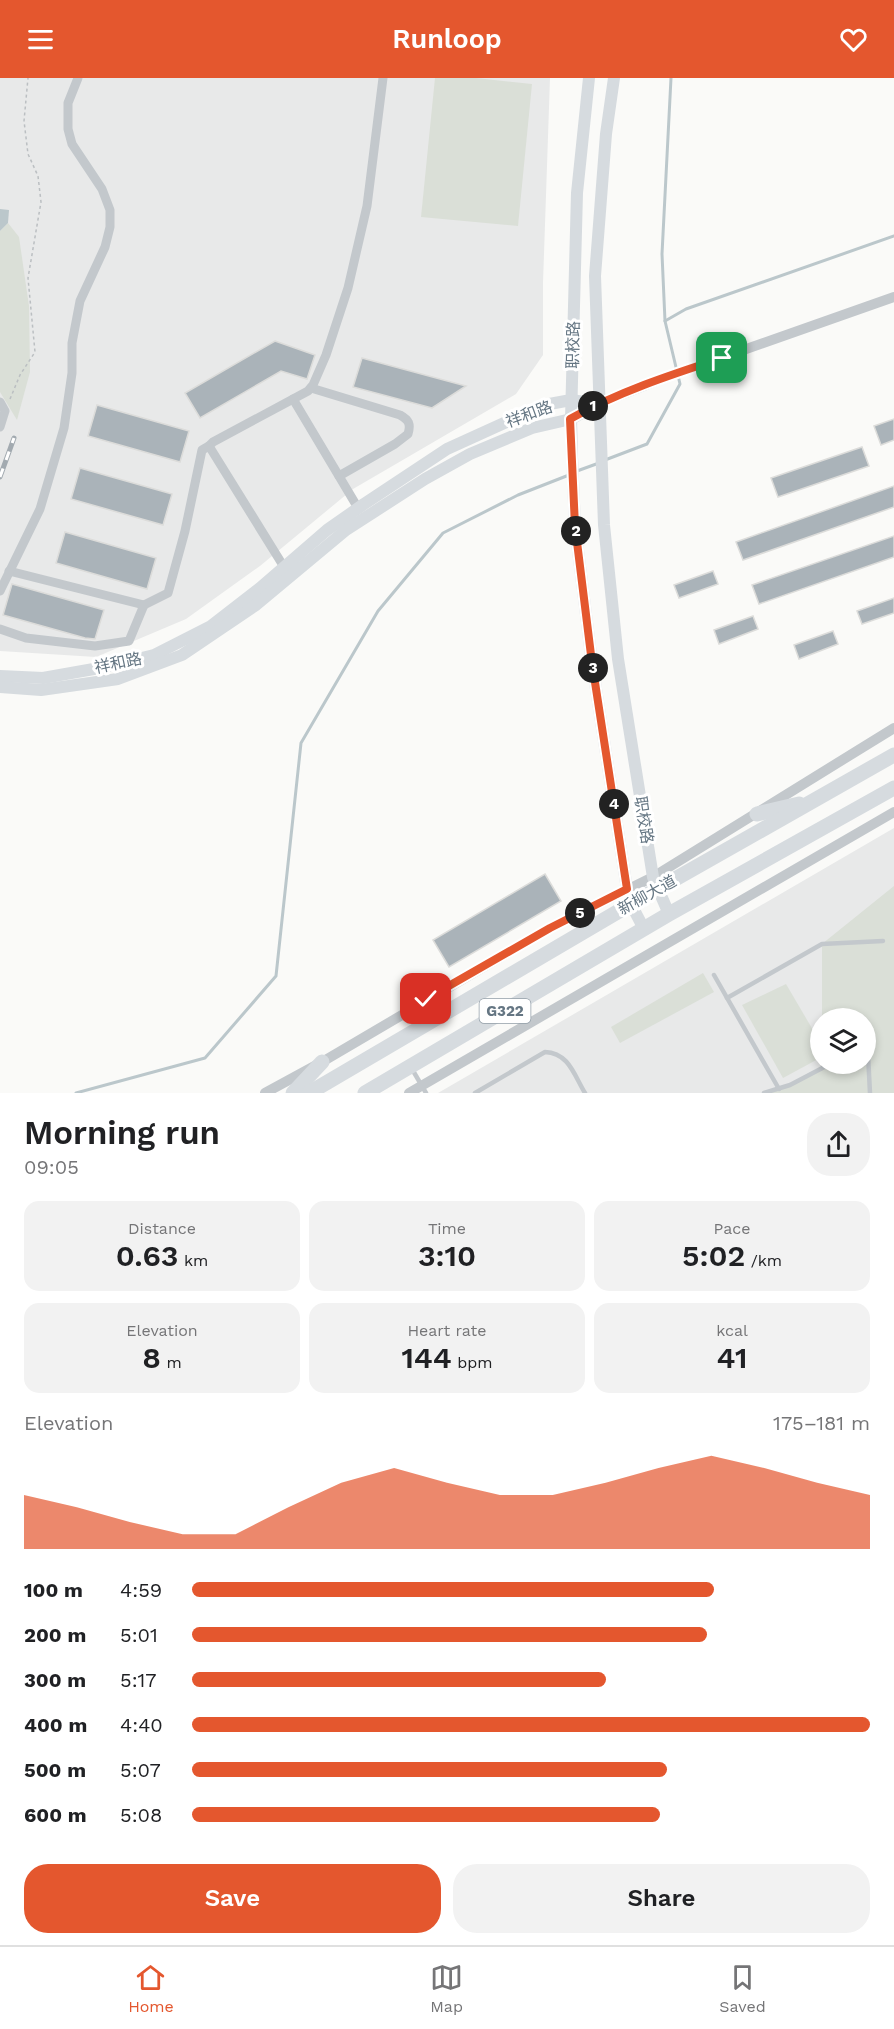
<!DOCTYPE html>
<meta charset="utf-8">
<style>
:root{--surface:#fff;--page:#f2f2f2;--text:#202124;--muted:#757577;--line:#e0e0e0;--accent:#e4572e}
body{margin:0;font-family:"Work Sans","Noto Sans SC",sans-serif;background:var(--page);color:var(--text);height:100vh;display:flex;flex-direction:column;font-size:22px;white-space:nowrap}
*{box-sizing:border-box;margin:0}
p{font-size:20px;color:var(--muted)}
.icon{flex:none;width:33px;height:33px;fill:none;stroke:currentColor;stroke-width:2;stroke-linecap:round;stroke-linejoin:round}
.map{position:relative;height:1015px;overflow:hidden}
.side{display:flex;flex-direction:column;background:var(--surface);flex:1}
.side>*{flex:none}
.controls{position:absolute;left:810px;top:930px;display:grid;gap:12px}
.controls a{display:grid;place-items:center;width:66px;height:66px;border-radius:50%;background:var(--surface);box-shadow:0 3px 9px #0003;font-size:30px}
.pin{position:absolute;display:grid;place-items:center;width:51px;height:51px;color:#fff;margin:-26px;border-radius:12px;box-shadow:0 3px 9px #0006}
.km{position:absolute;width:30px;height:30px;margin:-15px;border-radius:50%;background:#222;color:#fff;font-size:16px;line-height:30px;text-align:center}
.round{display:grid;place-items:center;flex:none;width:63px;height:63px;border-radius:24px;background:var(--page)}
.overview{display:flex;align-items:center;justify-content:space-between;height:102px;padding:0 24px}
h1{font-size:33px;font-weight:600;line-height:45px}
.metrics{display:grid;grid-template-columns:repeat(3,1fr);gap:9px;height:102px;padding:6px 24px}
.metrics div{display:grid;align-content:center;border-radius:15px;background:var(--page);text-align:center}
.metrics b{font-size:30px;font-weight:600}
.metrics small{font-size:16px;font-weight:400}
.metrics p{font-size:16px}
.chart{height:168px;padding:12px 24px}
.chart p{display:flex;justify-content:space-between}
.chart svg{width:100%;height:108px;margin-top:6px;fill:var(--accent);opacity:.7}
.cta{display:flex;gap:12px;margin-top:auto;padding:12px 24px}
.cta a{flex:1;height:69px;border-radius:24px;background:var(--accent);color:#fff;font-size:24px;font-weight:600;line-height:69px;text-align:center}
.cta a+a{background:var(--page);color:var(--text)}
ul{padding:0 24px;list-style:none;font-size:20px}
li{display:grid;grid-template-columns:96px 72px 1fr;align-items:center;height:45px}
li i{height:15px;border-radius:8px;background:var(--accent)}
header{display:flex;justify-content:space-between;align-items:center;height:78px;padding:0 24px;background:var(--accent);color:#fff;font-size:27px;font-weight:600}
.dock{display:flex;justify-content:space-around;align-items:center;height:84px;border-top:2px solid var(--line);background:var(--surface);font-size:16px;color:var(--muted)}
.dock a{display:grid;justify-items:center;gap:3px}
.dock .on{color:var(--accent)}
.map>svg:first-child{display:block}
.built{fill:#e8e9e9;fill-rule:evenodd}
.green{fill:#dadfd7}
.water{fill:#bbc7cb}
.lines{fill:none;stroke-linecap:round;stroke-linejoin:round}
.stream{stroke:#bbc7cb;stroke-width:3}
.building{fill:#aab3b9;stroke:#dcdcda;stroke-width:1.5}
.path{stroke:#bbbfc2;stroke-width:1.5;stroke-dasharray:3 3;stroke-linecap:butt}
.service{stroke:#c3c8cc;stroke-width:4.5}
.minor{stroke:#c3c8cc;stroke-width:9}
.tertiary{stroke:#c3c8cc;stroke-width:10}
.secondary{stroke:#d6dbdf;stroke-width:12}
.trunk{stroke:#d6dbdf;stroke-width:15}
.rail-casing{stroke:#a2aab0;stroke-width:5}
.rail{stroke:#fff;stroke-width:3;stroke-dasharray:9;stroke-linecap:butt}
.route-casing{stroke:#fff;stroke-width:12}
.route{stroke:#e4572e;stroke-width:8}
.labels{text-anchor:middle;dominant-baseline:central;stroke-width:6;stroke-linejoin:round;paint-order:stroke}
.shield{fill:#fff;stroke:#939fa8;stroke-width:1.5}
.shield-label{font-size:15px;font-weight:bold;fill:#657683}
.street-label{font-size:16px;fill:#657683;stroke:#fff}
</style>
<header><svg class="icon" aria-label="menu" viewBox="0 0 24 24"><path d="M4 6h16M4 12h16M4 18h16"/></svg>Runloop<svg class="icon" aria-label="heart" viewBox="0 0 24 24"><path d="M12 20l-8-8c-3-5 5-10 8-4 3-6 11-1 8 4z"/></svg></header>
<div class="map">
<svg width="894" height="1015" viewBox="0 0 894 1015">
<rect width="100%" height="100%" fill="#fafaf8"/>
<g class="built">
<path d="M 0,0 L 550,0 L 543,205 L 543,277 L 516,316 L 353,411 L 260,488 L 186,541 L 96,579 L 0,573 Z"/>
<path d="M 894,750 L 894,1015 L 438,1015 ZM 820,940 L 866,940 L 866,986 L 820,986 Z"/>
</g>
<g class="green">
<path d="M 435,0 L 476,0 L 532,6 L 518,148 L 421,139 Z"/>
<path d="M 8,145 L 19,159 L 29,228 L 30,294 L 17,342 L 0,314 L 0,153 Z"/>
<path d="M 894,808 L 894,1015 L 764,1015 L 790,1007 L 830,986 L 866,986 L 866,976 L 868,975 L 869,957 L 866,956 L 866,940 L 822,940 L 822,866 Z"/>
<path d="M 703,895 L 714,914 L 620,965 L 611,949 Z"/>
<path d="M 786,906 L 820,964 L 820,980 L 783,1000 L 742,927 Z"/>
</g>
<path class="water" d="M 0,131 L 9,132 L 8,145 L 0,153 Z"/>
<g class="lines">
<g class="stream">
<path d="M 665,243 L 686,231 L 894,158"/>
<path d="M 605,382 L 647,366 L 680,306 L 665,243 L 662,176 L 671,0"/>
<path d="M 577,393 L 599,385"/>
<path d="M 76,1015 L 205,980 L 276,898 L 301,665 L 378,533 L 443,455 L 518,417 L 569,397"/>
</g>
</g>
<g class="building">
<path d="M 275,263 L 315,277 L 307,301 L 281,293 L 200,340 L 185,315 Z"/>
<path d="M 362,280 L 466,308 L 432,330 L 353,309 Z"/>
<path d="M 97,327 L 189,353 L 180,384 L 88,358 Z"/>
<path d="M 894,341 L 894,362 L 881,367 L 874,348 Z"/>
<path d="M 862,369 L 869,388 L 778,419 L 771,400 Z"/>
<path d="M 80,390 L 172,416 L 163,447 L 71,421 Z"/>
<path d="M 894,408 L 894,429 L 743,482 L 736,464 Z"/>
<path d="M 65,454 L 156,480 L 147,511 L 56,485 Z"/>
<path d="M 894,458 L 894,479 L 759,526 L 752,507 Z"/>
<path d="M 713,493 L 718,506 L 679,520 L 674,507 Z"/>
<path d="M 12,506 L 104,532 L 95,561 L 85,560 L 3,537 Z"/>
<path d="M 894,520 L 894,535 L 862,546 L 857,533 Z"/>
<path d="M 753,538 L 758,551 L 719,566 L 714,552 Z"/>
<path d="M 833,553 L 838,566 L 799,581 L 794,567 Z"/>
<path d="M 545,796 L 561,823 L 449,889 L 433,862 Z"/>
</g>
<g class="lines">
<path class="path" d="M 10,321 L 20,297 L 35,274 L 28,200 L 41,124 L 38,98 L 28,76 L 24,43 L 28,0"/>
<g class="service">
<path d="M 714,897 L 779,1011"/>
<path d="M 727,920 L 822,866 L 883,863"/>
<path d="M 866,976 L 868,976 L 870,1015"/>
<path d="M 412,991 L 426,1015"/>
<path d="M 475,1015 L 545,974 C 569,975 574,997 585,1015"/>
<path d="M 764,1015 L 790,1007 L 830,986"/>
</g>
<g class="minor">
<path d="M 311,310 L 400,337 C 409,342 411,346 408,356 L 395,366 L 339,398"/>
<path d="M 293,321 L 358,430"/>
<path d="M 0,324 L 5,333 L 0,349"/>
<path d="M 284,489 L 209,368 L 213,364 L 308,313 L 313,307 L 326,277 L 348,210 L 367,128 L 383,0"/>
<path d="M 9,493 L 144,527 L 168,515 L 185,453 L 202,372 L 209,368"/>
<path d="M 0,513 L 40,431 L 64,350 L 72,295 L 72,265 L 80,223 L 105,169 L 110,149 L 110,132 L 102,111 L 72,66 L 68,51 L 68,25 L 78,0"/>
<path d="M 0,551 L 26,560 L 95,568 L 129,563 L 144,527"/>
</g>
<g class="tertiary">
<path d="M 598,326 L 661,301 L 894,219"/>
<path d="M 265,1015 L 322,984 L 550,850 L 653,799 L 894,650"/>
<path d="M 409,1015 L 894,734"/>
</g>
<g class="secondary">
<path d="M 589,0 L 577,115 L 571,341 L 572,379 L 575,448 L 592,585 L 627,811 L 631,826 L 644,851"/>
<path d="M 614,0 L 606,56 L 595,198 L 604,447 L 618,581 L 653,799 L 669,836"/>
<path d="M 0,598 L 43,600 L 105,589 L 154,577 L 211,548 L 260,510 L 327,452 L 364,426 L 447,371 L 544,327 L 571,322 L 598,326"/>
<path d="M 0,609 L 41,612 L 118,601 L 182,577 L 256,527 L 346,452 L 425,401 L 470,376 L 532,350 L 571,341 L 598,326"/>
</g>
<g class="trunk">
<path d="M 757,736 L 799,726"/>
<path d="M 293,1015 L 322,984"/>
<path d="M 309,1015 L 631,826 L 894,677"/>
<path d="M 365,1015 L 669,836 L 894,710"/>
</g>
<defs>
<path id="rail" d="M 0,399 L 14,360"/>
</defs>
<use href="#rail" class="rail-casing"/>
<use href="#rail" class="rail"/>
</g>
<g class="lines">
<defs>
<path id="route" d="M 426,921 L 550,850 L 627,811 L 592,585 L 575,448 L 570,341 C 618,314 670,297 722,280"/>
</defs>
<use href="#route" class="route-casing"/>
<use href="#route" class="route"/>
</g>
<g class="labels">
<rect class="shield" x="479.5" y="921" width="51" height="24" rx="4.5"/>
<g class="shield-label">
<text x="505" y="933">G322</text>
</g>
<g class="street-label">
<text transform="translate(573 267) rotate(-89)">职校路</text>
<text transform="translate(529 336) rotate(-20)">祥和路</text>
<text transform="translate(118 585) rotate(-12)">祥和路</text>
<text transform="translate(644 742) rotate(81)">职校路</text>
<text transform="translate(647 817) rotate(-29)">新柳大道</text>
</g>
</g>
</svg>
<div class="controls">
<a><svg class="icon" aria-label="layers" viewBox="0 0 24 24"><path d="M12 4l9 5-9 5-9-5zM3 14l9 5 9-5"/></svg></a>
</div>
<div class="pin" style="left:722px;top:280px;background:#1e9e55"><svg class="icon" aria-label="arrive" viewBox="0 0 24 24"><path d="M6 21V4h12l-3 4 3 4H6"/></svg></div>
<div class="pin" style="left:426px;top:921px;background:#d93025"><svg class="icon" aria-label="check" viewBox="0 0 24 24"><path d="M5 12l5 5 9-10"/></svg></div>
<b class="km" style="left:593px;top:328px">1</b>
<b class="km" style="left:576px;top:453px">2</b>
<b class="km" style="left:593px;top:590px">3</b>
<b class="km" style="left:614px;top:726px">4</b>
<b class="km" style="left:580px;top:835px">5</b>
</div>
<section class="side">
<div class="overview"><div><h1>Morning run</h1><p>09:05</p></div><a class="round"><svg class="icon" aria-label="share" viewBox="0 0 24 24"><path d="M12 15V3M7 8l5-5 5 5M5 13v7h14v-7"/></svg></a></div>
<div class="metrics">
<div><p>Distance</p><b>0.63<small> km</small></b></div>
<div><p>Time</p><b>3:10</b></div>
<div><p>Pace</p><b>5:02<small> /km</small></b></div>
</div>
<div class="metrics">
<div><p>Elevation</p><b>8<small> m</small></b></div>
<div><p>Heart rate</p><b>144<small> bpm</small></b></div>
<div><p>kcal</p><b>41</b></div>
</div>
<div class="chart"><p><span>Elevation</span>175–181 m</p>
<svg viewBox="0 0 160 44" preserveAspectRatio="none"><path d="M0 44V22L10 27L20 33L30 38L40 38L50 27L60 17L70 11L80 17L90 22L100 22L110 17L120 11L130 6L140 11L150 17L160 22V44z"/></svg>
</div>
<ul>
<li><b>100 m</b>4:59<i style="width:77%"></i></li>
<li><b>200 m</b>5:01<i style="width:76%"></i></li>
<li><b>300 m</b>5:17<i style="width:61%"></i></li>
<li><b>400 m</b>4:40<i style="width:100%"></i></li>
<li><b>500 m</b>5:07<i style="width:70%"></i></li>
<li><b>600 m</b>5:08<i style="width:69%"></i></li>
</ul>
<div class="cta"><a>Save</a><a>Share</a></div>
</section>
<nav class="dock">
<a class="on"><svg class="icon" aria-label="home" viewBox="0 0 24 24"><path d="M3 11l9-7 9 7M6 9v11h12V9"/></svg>Home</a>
<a><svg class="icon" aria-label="map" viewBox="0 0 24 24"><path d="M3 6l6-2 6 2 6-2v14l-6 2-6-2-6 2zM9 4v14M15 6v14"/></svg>Map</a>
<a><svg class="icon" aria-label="saved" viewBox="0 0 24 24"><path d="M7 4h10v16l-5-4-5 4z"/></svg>Saved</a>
</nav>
